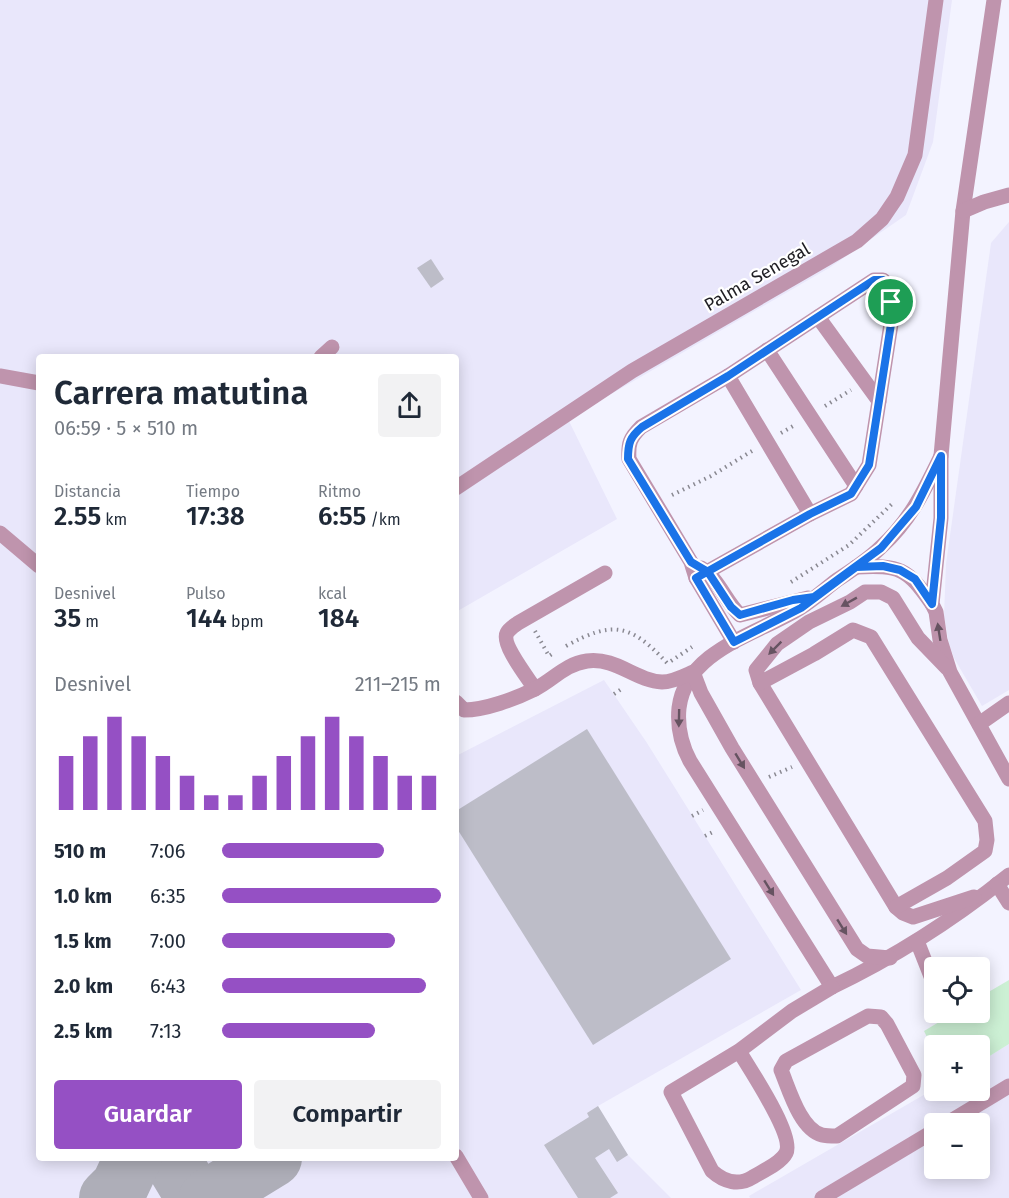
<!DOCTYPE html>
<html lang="es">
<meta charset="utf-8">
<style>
:root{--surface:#fff;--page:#f2f2f3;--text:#1f2937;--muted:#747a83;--accent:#9550c4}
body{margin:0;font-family:"Fira Sans",sans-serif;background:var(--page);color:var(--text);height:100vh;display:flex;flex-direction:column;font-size:22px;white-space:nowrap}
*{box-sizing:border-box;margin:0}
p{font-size:20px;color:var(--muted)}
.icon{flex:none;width:33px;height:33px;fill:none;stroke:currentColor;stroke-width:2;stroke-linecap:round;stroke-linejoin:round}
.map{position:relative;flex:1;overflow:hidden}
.drawer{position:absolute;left:36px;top:354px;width:423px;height:807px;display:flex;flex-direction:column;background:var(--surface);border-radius:6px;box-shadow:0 3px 15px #0003}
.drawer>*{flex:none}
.tools{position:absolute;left:924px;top:957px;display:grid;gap:12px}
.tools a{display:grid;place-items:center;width:66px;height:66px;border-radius:6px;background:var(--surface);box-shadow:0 3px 15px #0003;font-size:30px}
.pin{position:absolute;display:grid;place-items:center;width:51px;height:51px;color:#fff;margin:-26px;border:3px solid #fff;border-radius:50%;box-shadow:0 2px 6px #0007}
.round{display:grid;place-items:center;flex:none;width:63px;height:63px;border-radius:6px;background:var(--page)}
.summary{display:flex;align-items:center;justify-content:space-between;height:102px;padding:0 18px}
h1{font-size:33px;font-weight:600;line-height:45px}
.figures{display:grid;grid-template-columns:repeat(3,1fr);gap:9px;height:102px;padding:6px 18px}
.figures div{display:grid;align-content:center}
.figures b{font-size:26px;font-weight:600}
.figures small{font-size:16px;font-weight:400}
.figures p{font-size:16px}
.chart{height:168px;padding:12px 18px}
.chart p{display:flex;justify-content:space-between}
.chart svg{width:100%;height:108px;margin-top:6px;stroke:var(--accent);stroke-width:6}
.button{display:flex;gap:12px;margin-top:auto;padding:12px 18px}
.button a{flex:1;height:69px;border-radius:6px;background:var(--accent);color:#fff;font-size:24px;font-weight:600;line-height:69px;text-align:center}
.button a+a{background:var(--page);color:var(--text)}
ul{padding:0 18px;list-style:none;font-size:20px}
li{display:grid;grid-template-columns:96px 72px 1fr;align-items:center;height:45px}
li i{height:15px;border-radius:8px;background:var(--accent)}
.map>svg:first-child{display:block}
.built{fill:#e9e7fb;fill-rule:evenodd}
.green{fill:#ccf0d4}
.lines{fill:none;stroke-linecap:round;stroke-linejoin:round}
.taxiway{stroke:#aeaeb8;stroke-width:58}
.building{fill:#bdbdc8}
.path{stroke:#8a8992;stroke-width:4;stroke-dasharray:1.5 4.5;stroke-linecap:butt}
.minor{stroke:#bf94ad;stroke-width:15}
.oneway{fill:#665361}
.route-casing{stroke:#fff;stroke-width:12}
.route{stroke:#1a73e8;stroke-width:8}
.labels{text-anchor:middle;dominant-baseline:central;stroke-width:4.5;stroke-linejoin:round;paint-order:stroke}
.street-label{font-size:18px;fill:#1e1d22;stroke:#fff}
</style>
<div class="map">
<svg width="1009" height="1198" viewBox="0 0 1009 1198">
<rect width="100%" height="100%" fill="#f3f3ff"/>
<g class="built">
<path d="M 0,0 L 952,0 L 933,142 L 906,215 L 829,268 L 568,419 L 617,519 L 456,612 L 456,357 L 39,357 L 39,1158 L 456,1158 L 456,756 L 604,680 L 647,743 L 801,990 L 598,1106 L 628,1155 L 671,1198 L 0,1198 Z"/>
<path d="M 1009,222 L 1009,690 L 982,706 L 954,658 L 949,644 L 944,616 L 946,564 L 991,243 Z"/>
<path d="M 1009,1044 L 1009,1198 L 750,1198 L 749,1196 L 934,1089 L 980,1090 L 980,1062 ZM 934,1124 L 980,1124 L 980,1168 L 934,1168 Z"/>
</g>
<path class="green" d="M 1009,980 L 1009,1044 L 980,1062 L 980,1046 L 934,1046 L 934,1051 L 924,1031 L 954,1013 L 980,1012 L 980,997 Z"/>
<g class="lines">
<g class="taxiway">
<path d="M 171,1158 L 195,1198"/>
<path d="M 108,1198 L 120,1186 L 133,1158"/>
<path d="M 208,1198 L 273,1158"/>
</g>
</g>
<g class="building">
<path d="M 431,259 L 444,279 L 431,288 L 417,268 Z"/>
<path d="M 587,729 L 731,959 L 593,1045 L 456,827 L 456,811 Z"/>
<path d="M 598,1106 L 628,1155 L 617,1162 L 609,1149 L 595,1158 L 618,1193 L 610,1198 L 578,1198 L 544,1145 L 589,1117 L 587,1113 Z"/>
</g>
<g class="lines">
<g class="path">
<path d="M 825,406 L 851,390"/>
<path d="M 781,433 L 795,425"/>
<path d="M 672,495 L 711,476 L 752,451"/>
<path d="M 791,582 L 849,545 L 894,502"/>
<path d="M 535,631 L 549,656 L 552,654"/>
<path d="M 566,646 C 613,620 631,624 667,663"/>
<path d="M 671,661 L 692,647"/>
<path d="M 614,694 L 623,688"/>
<path d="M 769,777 L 792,767"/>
<path d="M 692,816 L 703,810"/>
<path d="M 705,836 L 715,831"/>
</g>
<g class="minor">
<path d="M 994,0 L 963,211 L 941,456 L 941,518 L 932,604 L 936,612 L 940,640 L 950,672 L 1009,779"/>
<path d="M 963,211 L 984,202 L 1009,195"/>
<path d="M 818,317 L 879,401"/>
<path d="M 767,350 L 856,486"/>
<path d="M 321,357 L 332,347"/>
<path d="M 0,376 L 39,383"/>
<path d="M 941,456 C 924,491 910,521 881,547 C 868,560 852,570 837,580 C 825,589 813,600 800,608 C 758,634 686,650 679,708 C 677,728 681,744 690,761 L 832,987 C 895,957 954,919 1009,875"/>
<path d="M 456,488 L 632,371 L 857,241 L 882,219 L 897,197 L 915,155 L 936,0"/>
<path d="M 0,533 L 39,566"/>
<path d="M 856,567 C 900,565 907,568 932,604"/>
<path d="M 701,568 C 718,578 726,602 740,615 L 808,598"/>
<path d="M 696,578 L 810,514 L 851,494 L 869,465 L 891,324 L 890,288 L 883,280 L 874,280 L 728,376"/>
<path d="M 734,642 L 696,578 L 691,562 L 629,459 C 628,443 630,438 641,427 L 728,376 L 810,514"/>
<path d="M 947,668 L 918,638 L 893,598 L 881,592 L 865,592 L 850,602 L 809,622 L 777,644 L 756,670 L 760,683 L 896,907 L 903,913 L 913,917 L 974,897"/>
<path d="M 760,683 L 814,654 L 853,630 L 871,637 L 985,821 L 987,840 L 985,851 L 947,878 L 896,907"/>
<path d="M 535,689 C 528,678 501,644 507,633 C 509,629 514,626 518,623 L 605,573"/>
<path d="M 456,702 L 464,710 C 485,710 515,699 535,689 C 553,680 565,664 587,661 C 616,657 636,681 662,682 C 673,682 684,676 693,672 L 701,693 L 732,748 L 857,949 L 867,956 L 890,958"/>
<path d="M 979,724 L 1009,703"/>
<path d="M 997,884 L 1009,903"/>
<path d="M 917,941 L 934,984"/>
<path d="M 868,1016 L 881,1017 L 887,1024 L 914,1075 L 913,1086 L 837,1136 C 832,1136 826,1136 822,1135 C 800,1129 789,1089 781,1070 L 786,1061 Z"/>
<path d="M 739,1051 C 749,1068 795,1136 786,1153 C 781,1163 763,1171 753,1177 C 739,1186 724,1182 712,1171 L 671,1092 L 739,1051 L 792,1011 L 832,987"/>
<path d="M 946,1124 L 1009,1086"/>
<path d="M 456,1156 L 481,1198"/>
<path d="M 822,1198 L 934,1131"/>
</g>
</g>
<defs><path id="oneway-solid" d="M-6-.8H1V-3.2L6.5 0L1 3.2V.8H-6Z" transform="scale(1.5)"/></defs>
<g class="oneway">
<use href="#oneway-solid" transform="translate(849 602) rotate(151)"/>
<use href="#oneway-solid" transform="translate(939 632) rotate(-99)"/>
<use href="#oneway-solid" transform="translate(775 648) rotate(135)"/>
<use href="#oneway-solid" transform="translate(679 718) rotate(91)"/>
<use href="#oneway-solid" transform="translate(740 761) rotate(59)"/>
<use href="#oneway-solid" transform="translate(769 888) rotate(58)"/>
<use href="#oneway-solid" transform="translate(842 927) rotate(58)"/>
</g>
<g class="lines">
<defs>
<path id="route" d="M 891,302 L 891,324 L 869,465 L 851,494 L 810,514 L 696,578 L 734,642 L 801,608 L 856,567 L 883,566 L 900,570 L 915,579 L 932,604 L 941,518 L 941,456 L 916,507 L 881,548 L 814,597 L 793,600 L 740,615 L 731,607 L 708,572 L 691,562 L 628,459 C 628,443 630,437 642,427 L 728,376 L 874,280 L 883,280 L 890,288 L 891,302"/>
</defs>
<use href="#route" class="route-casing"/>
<use href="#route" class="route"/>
</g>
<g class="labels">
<g class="street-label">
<text transform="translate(757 277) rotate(-30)">Palma Senegal</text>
</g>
</g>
</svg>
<div class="tools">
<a><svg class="icon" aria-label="locate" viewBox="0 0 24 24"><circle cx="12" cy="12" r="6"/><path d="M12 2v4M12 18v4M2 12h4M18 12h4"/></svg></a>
<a>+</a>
<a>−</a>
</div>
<div class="pin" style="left:891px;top:302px;background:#1e9e55"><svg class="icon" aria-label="arrive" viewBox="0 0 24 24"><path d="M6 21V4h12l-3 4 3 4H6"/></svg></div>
<section class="drawer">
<div class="summary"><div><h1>Carrera matutina</h1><p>06:59 · 5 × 510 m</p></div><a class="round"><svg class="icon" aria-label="share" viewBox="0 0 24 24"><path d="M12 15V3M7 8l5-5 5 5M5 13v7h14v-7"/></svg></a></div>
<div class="figures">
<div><p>Distancia</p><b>2.55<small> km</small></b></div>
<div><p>Tiempo</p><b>17:38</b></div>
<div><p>Ritmo</p><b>6:55<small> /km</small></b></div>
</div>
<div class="figures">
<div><p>Desnivel</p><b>35<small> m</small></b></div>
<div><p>Pulso</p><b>144<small> bpm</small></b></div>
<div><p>kcal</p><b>184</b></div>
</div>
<div class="chart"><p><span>Desnivel</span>211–215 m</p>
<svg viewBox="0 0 160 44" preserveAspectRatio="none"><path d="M5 44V22M15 44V14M25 44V6M35 44V14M45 44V22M55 44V30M65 44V38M75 44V38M85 44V30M95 44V22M105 44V14M115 44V6M125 44V14M135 44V22M145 44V30M155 44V30"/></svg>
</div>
<ul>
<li><b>510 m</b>7:06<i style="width:74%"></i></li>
<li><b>1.0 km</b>6:35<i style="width:100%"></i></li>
<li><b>1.5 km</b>7:00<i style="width:79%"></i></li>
<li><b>2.0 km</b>6:43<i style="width:93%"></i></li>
<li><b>2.5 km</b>7:13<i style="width:70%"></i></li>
</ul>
<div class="button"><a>Guardar</a><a>Compartir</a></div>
</section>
</div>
